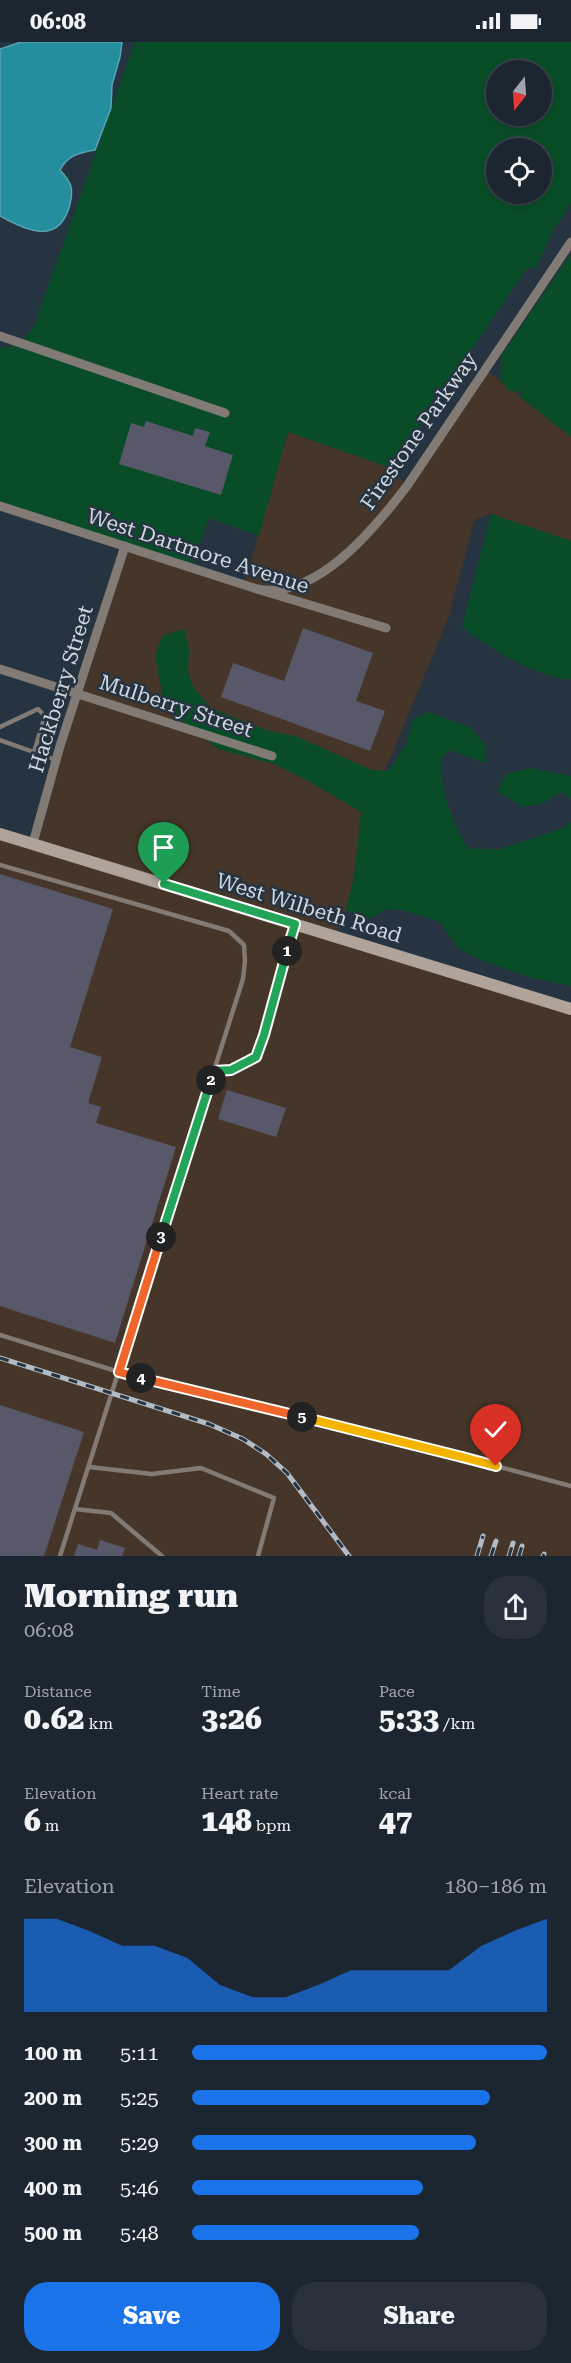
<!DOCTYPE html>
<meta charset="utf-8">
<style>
:root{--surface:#1c2630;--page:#29323c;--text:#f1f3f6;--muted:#a0a5ab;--line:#3a434c;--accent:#1a73e8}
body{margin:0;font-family:"Roboto Serif",serif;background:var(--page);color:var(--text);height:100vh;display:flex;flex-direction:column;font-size:22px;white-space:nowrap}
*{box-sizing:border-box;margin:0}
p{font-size:20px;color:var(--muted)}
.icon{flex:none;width:33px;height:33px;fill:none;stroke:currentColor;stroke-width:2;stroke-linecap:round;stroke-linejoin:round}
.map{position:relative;height:1514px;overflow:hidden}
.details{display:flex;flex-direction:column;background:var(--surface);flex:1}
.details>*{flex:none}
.needle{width:39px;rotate:197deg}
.tools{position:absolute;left:486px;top:18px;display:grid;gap:12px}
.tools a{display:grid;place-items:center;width:66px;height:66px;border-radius:50%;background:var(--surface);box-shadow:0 3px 9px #0003,0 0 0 2px var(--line);font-size:30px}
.pin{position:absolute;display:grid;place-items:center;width:51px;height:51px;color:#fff;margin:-62px -26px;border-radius:50% 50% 50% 0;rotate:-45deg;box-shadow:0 0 6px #0007}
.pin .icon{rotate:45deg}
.km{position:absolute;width:30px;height:30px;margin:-15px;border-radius:50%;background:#222;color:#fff;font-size:16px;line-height:30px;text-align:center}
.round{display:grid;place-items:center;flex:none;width:63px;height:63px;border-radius:24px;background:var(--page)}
.summary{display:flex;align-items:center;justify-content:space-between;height:102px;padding:0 24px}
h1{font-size:33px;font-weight:800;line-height:45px}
.figures{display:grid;grid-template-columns:repeat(3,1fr);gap:9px;height:102px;padding:6px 24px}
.figures div{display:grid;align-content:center}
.figures b{font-size:30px;font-weight:800}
.figures small{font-size:16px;font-weight:400}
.figures p{font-size:16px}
.chart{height:168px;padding:12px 24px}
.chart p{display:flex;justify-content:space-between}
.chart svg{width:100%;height:108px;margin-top:6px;fill:var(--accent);opacity:.7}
.action{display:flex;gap:12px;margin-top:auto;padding:12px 24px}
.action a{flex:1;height:69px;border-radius:24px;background:var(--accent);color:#fff;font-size:24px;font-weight:800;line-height:69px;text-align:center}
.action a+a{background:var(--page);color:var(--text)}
ul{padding:0 24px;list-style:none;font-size:20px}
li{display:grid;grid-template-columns:96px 72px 1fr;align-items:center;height:45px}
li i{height:15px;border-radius:8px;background:var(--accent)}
.status{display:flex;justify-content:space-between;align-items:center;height:42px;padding:0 30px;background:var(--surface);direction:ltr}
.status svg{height:16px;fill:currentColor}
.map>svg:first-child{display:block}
.industrial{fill:#453629}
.green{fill:#094d28;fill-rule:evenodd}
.water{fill:#248e9e;stroke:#58a4b2;stroke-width:1.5}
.building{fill:#59586a}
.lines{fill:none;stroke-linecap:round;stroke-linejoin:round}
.service{stroke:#827a74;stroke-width:4.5}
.minor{stroke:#827a74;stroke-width:9}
.secondary{stroke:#afa39a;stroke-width:12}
.rail-casing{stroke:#b3bcc5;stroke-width:5}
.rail{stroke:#263340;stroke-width:3;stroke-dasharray:9;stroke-linecap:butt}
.split-1-casing{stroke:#fff;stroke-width:12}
.split-2-casing{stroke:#fff;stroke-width:12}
.split-3-casing{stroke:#fff;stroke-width:12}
.split-4-casing{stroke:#fff;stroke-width:12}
.split-5-casing{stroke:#fff;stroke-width:12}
.split-6-casing{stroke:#fff;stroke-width:12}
.split-7-casing{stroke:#fff;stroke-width:12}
.split-1{stroke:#22a559;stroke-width:8}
.split-2{stroke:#22a559;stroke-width:8}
.split-3{stroke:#22a559;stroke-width:8}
.split-4{stroke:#f0652b;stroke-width:8}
.split-5{stroke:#f0652b;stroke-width:8}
.split-6{stroke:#f5b400;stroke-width:8}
.split-7{stroke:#f5b400;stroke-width:8}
.labels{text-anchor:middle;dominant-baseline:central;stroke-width:5;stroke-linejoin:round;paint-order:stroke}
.street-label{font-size:21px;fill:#d0d8e0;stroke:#263340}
</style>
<div class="status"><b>06:08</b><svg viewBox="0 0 49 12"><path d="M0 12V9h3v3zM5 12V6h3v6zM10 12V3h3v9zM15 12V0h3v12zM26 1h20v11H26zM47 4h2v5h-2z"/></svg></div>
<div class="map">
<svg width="571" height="1514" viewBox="0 0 571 1514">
<rect width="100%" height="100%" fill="#263340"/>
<g class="industrial">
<path d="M 485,327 L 571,395 L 571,499 L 491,472 L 474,478 L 449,574 L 391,715 L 362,770 L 354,834 L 346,868 L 336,894 L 33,801 L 125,504 L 244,543 L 288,390 L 391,426 L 407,444 Z"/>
<path d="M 0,794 L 571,967 L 571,1514 L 0,1514 Z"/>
</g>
<g class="green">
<path d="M 135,0 L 571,0 L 571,162 L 554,187 L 535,227 L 528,225 L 391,426 L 288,390 L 259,494 L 209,476 L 191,525 L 0,463 L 0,305 C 17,308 25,296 34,284 ZM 496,28 L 542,28 L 542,74 L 496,74 ZM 496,106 L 542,106 L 542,152 L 496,152 Z"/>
<path d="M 571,212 L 571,395 L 519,354 L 523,350 L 509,349 L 500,338 L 502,312 Z"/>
<path d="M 491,472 L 571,499 L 571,637 C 544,640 482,602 462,585 Z"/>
<path d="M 184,587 L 189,607 L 188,629 L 193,645 L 211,666 L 266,688 L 298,695 L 372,728 L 388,729 L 406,703 L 413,677 L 429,670 L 471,686 L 486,704 L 485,721 L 450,708 L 441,717 C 440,749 452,779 468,807 L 501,807 L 563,786 L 571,780 L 571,944 L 532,936 L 476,916 L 457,905 L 440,880 L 406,869 L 387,867 L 364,879 L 346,868 L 354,834 L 361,770 L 308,739 L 274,722 L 218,707 L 181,678 L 163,657 L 155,614 L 162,594 Z"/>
<path d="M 531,726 L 571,734 L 571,758 L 561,750 L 541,762 L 522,765 L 497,749 L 506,732 Z"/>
</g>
<path class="water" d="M 21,0 L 122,0 L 120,15 L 112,43 L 111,66 L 95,108 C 79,111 68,113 60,128 C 71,140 74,146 70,162 C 60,203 28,190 0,174 L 0,7 Z"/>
<g class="building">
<path d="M 146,379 L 193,394 L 195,386 L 210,390 L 205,404 L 233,413 L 221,453 L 119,422 L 131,381 L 144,385 Z"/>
<path d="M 303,586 L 373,611 L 356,659 L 385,669 L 370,709 L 221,655 L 233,621 L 284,639 Z"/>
<path d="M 0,832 L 113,867 L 70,1005 L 102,1015 L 88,1061 L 101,1065 L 96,1081 L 176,1105 L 115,1301 L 0,1264 Z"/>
<path d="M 227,1048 L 286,1066 L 276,1095 L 218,1077 Z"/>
<path d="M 0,1363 L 84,1390 L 44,1514 L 0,1514 Z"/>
<path d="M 100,1498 L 125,1506 L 122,1514 L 74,1514 L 78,1502 L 97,1508 Z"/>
</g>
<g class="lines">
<g class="service">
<path d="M 0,685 L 38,667 L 45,674 L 34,710"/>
<path d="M 0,698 L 56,718"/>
<path d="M 0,823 L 229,889 L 244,903 L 245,919 L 243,937 L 60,1514"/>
<path d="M 214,1029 L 231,1028 L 256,1015 L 264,993 L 294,884"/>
<path d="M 0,1293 L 119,1330 L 421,1404 L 571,1444"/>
<path d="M 89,1425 L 152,1432 L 201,1426 L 274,1456 L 258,1514"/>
<path d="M 75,1467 L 111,1471 L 162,1514"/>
</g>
<g class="minor">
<path d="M 0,294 L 225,371"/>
<path d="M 0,464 L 257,547 L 386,586"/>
<path d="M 257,547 C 316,559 375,486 407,444 L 571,200"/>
<path d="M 0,627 L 272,714"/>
<path d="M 33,801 L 60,704 L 125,504"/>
</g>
<path class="secondary" d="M 0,792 L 571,967"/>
<defs>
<g id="rail">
<path d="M 0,1316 L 209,1382 L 243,1397 L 266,1412 L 287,1431 L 349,1514"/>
<path d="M 477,1514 L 483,1494"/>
<path d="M 491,1514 L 496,1499"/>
<path d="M 509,1514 L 513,1501"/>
<path d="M 519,1514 L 522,1504"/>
<path d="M 543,1514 L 544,1512"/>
</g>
</defs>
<use href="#rail" class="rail-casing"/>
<use href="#rail" class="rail"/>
</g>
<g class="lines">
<defs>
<path id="split-1" d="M 164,842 L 295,882 L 287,909"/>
<path id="split-2" d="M 211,1038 L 214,1029 L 231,1028 L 256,1015 L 264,993 L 287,909"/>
<path id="split-3" d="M 161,1195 L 211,1038"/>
<path id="split-4" d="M 141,1336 L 119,1330 L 161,1195"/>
<path id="split-5" d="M 141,1336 L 302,1375"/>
<path id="split-6" d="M 302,1375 L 462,1415"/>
<path id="split-7" d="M 462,1415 L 496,1424"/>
</defs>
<use href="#split-1" class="split-1-casing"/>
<use href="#split-2" class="split-2-casing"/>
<use href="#split-3" class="split-3-casing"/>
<use href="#split-4" class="split-4-casing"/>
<use href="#split-5" class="split-5-casing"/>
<use href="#split-6" class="split-6-casing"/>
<use href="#split-7" class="split-7-casing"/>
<use href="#split-1" class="split-1"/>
<use href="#split-2" class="split-2"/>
<use href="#split-3" class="split-3"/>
<use href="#split-4" class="split-4"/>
<use href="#split-5" class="split-5"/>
<use href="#split-6" class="split-6"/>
<use href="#split-7" class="split-7"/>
</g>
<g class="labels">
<g class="street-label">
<text transform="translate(419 389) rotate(-55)">Firestone Parkway</text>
<text transform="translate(198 509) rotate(18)">West Dartmore Avenue</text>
<text transform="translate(61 647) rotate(-73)">Hackberry Street</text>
<text transform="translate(176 664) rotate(18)">Mulberry Street</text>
<text transform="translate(309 866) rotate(17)">West Wilbeth Road</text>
</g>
</g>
</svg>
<div class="tools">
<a><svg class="needle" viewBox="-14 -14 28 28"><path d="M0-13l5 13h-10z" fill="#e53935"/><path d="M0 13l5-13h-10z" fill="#a0a5ab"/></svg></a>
<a><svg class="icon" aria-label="locate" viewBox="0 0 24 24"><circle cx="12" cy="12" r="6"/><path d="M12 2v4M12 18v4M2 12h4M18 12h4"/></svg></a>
</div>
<div class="pin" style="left:164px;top:842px;background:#1e9e55"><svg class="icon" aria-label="arrive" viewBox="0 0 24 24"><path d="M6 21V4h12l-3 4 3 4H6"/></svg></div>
<div class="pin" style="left:496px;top:1424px;background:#d93025"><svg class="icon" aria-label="check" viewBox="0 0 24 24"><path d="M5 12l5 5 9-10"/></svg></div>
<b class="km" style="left:287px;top:909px">1</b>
<b class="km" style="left:211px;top:1038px">2</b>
<b class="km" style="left:161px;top:1195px">3</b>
<b class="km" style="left:141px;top:1336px">4</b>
<b class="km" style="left:302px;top:1375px">5</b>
</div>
<section class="details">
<div class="summary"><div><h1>Morning run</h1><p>06:08</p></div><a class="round"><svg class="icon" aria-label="share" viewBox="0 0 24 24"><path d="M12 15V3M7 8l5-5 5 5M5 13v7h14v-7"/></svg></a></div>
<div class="figures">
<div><p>Distance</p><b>0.62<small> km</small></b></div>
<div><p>Time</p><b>3:26</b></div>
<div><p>Pace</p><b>5:33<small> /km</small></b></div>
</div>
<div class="figures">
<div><p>Elevation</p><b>6<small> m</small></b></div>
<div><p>Heart rate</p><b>148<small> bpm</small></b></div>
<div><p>kcal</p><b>47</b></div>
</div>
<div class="chart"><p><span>Elevation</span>180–186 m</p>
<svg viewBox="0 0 160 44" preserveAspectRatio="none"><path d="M0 44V6L10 6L20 11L30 17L40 17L50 22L60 33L70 38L80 38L90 33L100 27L110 27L120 27L130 27L140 17L150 11L160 6V44z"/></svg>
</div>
<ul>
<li><b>100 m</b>5:11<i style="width:100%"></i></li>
<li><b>200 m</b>5:25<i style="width:84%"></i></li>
<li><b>300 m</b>5:29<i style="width:80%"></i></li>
<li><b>400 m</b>5:46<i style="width:65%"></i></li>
<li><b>500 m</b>5:48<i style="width:64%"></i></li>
</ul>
<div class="action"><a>Save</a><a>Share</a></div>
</section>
